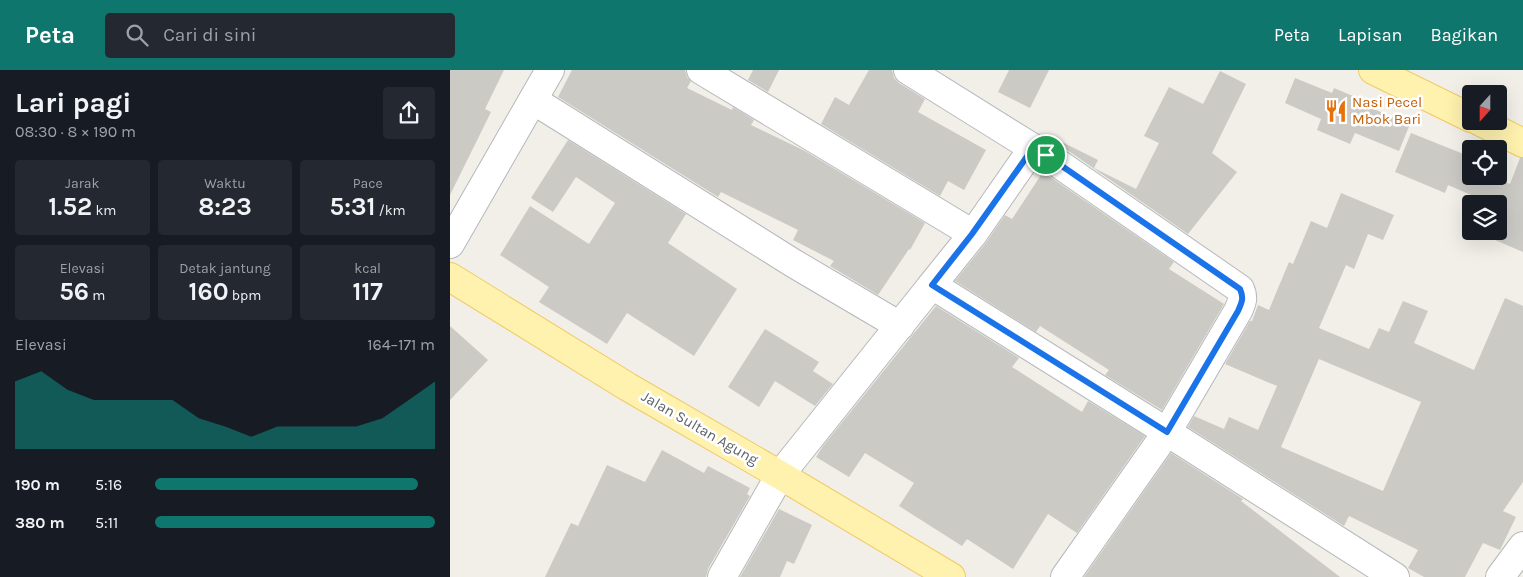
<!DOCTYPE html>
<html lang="id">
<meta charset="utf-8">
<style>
:root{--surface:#171b24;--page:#242831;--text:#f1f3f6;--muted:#9ea1a6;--accent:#0f766e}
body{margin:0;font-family:Karla,sans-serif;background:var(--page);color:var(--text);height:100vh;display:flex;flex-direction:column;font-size:19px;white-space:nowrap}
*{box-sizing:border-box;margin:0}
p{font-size:16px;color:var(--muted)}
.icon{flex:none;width:28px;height:28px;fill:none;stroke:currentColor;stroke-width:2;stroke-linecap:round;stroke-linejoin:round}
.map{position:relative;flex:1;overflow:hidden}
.details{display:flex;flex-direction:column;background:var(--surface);width:450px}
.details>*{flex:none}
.needle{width:32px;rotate:201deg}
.fabs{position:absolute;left:1012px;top:15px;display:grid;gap:10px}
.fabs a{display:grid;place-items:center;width:45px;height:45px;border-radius:5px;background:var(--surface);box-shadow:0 5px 20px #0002;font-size:25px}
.pin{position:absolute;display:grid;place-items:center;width:42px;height:42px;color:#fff;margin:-21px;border:2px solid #fff;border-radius:50%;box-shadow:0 1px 5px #0007}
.round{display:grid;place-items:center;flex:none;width:52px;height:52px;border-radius:5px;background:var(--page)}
.summary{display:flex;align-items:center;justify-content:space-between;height:85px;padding:0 15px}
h1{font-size:28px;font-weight:700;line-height:38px}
.figures{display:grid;grid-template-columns:repeat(3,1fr);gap:8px;height:85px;padding:5px 15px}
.figures div{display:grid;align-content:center;border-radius:5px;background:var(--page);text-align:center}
.figures b{font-size:25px;font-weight:700}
.figures small{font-size:14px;font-weight:400}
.figures p{font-size:14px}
.chart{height:140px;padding:10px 15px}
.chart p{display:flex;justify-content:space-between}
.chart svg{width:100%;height:90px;margin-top:5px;fill:var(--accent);opacity:.7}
ul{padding:0 15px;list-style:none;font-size:16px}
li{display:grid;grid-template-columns:80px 60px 1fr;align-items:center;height:38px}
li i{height:12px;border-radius:6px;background:var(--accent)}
header{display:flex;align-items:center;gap:30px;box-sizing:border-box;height:70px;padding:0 25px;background:var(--accent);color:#fff}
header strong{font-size:24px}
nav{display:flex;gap:28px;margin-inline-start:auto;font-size:18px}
.search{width:350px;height:45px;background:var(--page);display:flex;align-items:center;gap:12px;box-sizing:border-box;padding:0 18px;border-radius:5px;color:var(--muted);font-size:19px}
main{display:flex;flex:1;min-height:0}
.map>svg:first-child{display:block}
.building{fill:#cccac5;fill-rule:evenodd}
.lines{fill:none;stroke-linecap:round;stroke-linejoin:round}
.minor-casing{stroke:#b5b8bc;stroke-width:30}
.major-casing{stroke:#f2c960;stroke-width:30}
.minor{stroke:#fff;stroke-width:28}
.major{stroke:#fff2af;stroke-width:28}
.route-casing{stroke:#fff;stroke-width:10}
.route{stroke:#1a73e8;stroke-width:6}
.labels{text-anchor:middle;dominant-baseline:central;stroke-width:5;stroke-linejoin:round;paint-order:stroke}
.food-label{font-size:15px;fill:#c56008;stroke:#fff;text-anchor:start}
.street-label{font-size:15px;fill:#5f6368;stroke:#fff}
</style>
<header>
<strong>Peta</strong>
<div class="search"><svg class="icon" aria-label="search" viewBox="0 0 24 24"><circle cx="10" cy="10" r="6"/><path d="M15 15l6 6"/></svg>Cari di sini</div>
<nav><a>Peta</a><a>Lapisan</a><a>Bagikan</a></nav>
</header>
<main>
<section class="details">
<div class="summary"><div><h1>Lari pagi</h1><p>08:30 · 8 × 190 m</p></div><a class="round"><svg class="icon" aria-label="share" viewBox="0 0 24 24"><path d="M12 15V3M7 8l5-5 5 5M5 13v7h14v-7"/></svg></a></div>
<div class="figures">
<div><p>Jarak</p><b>1.52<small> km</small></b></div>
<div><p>Waktu</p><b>8:23</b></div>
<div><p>Pace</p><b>5:31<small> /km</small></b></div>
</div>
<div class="figures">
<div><p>Elevasi</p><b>56<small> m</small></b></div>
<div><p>Detak jantung</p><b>160<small> bpm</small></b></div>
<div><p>kcal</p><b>117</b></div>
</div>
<div class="chart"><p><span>Elevasi</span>164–171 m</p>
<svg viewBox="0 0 160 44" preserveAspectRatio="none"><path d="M0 44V11L10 6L20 15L30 20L40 20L50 20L60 20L70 29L80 33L90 38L100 33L110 33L120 33L130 33L140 29L150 20L160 11V44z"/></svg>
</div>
<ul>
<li><b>190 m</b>5:16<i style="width:94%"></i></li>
<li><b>380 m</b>5:11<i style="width:100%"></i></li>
</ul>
</section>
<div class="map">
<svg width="1073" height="507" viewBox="0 0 1073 507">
<rect width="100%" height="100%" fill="#f1efe8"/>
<g class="building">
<path d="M 0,0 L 54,0 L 35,39 L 41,42 L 0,125 Z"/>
<path d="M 122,0 L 235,0 L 237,7 L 241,11 L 237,18 L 282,40 L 283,37 L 304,50 L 301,55 L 355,81 L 475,153 L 460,180 L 459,179 L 428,225 L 380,196 L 384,191 L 343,170 L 348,160 L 271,122 L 268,127 L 108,27 Z"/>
<path d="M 303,0 L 329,0 L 318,22 L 298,10 Z"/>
<path d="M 419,0 L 442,0 L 444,8 L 449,13 L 475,29 L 468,42 L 536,80 L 514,120 L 498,111 L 490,126 L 371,54 L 385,27 L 399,35 Z"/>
<path d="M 559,0 L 599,0 L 580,38 L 548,22 Z"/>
<path d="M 770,1 L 796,14 L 762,83 L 787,102 L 738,164 L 610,75 L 612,72 L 648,90 L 644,98 L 686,119 L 709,73 L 694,66 L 719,17 L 753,34 Z"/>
<path d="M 845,8 L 882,23 L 884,18 L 917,32 L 916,36 L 960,54 L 949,81 L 905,63 L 900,74 L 867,60 L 871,49 L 835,33 Z"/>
<path d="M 961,63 L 1021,87 L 1021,106 L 1042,106 L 1060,114 L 1070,88 L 1073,88 L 1073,182 L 1038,167 L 1040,161 L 1049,161 L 1049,140 L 1050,137 L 1049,134 L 1042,134 L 998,115 L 995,123 L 945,102 Z"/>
<path d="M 118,70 L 236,144 L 218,173 L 287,219 L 244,286 L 177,243 L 157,274 L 89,232 L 99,217 L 50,185 L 80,136 L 139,174 L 165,133 L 126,107 L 103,142 L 81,128 Z"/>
<path d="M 593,102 L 724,192 L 719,199 L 774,234 L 712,340 L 655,305 L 659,300 L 590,256 L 586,262 L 505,211 L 535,174 L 555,145 L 562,149 Z"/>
<path d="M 891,123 L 944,145 L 933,170 L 918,164 L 904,199 L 896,195 L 869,258 L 919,279 L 929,258 L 939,262 L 953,231 L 978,241 L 964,273 L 1024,300 L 1055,228 L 1073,236 L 1073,412 L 1053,441 L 1066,447 L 1050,480 L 1033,473 L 1015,507 L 974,507 L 958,498 L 968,480 L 899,446 L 894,456 L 738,357 L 744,346 L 774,359 L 779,347 L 808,360 L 827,316 L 775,294 L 800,251 L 802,251 L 808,235 L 819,240 L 839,192 L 843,194 L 861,151 L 877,158 ZM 869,289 L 971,332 L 933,421 L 831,377 Z"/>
<path d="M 486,236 L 569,288 L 562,297 L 632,342 L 638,331 L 695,366 L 627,463 L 598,444 L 563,499 L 517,469 L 512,476 L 449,436 L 464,413 L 415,383 L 399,407 L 366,387 L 373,376 Z"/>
<path d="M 0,256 L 38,290 L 0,330 Z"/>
<path d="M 315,259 L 369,292 L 363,301 L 383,314 L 365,336 L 325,311 L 309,337 L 278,317 Z"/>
<path d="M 212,380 L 254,403 L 258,396 L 300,418 L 297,424 L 300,426 L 258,499 L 256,507 L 95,507 L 121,453 L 128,456 L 157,395 L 195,412 Z"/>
<path d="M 721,383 L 793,429 L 791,431 L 890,507 L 634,507 Z"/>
<path d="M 329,439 L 362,455 L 344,494 L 337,491 L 330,507 L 290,507 Z"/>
</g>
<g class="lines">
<defs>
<g id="minor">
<path d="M 251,0 L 523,164"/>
<path d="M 458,0 L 583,78"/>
<path d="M 83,30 L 343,193 L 450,256"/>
<path d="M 0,174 L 100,0"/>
<path d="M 482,215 L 523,164 L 583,78 L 596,85 L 790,219 C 794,228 792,232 788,241 L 717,362 L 615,507"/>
<path d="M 272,507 L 330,405 L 482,215 L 717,362 L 945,507"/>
<path d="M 1050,507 L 1073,476"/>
</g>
<g id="major">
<path d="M 923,0 L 1021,48"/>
<path d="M 1029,51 L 1073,73"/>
<path d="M 0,207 L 178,317 L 330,405 L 501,507"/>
</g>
</defs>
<use href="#minor" class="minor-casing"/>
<use href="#major" class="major-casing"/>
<use href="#minor" class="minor"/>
<use href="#major" class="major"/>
</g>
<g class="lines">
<defs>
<path id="route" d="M 583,78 L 596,85 L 790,219 C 794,228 792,232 788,241 L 717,362 L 482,215 L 522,164 Z"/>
</defs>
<use href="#route" class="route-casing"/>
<use href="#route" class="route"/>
</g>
<defs>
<symbol id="restaurant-bare" viewBox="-9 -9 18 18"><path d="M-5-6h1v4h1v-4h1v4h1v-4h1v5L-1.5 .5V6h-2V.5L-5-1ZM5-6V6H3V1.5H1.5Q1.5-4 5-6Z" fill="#e8710a" stroke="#fff" stroke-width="2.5" paint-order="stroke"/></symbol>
</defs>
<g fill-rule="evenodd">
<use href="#restaurant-bare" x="870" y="25" width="32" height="32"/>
</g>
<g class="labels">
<g class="food-label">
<text x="902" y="32">Nasi Pecel<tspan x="902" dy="17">Mbok Bari</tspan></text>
</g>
<g class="street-label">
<text transform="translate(250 358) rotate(30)">Jalan Sultan Agung</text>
</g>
</g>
</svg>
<div class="fabs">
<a><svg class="needle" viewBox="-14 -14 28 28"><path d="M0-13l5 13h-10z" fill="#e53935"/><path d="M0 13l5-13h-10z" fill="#9ea1a6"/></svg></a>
<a><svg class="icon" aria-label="locate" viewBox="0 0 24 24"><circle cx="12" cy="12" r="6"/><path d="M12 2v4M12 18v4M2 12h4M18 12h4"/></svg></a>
<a><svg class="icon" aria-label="layers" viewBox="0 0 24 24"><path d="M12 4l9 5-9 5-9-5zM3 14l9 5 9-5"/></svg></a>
</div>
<div class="pin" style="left:596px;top:85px;background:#1e9e55"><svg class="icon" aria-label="arrive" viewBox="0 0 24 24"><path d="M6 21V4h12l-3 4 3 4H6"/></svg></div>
</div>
</main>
